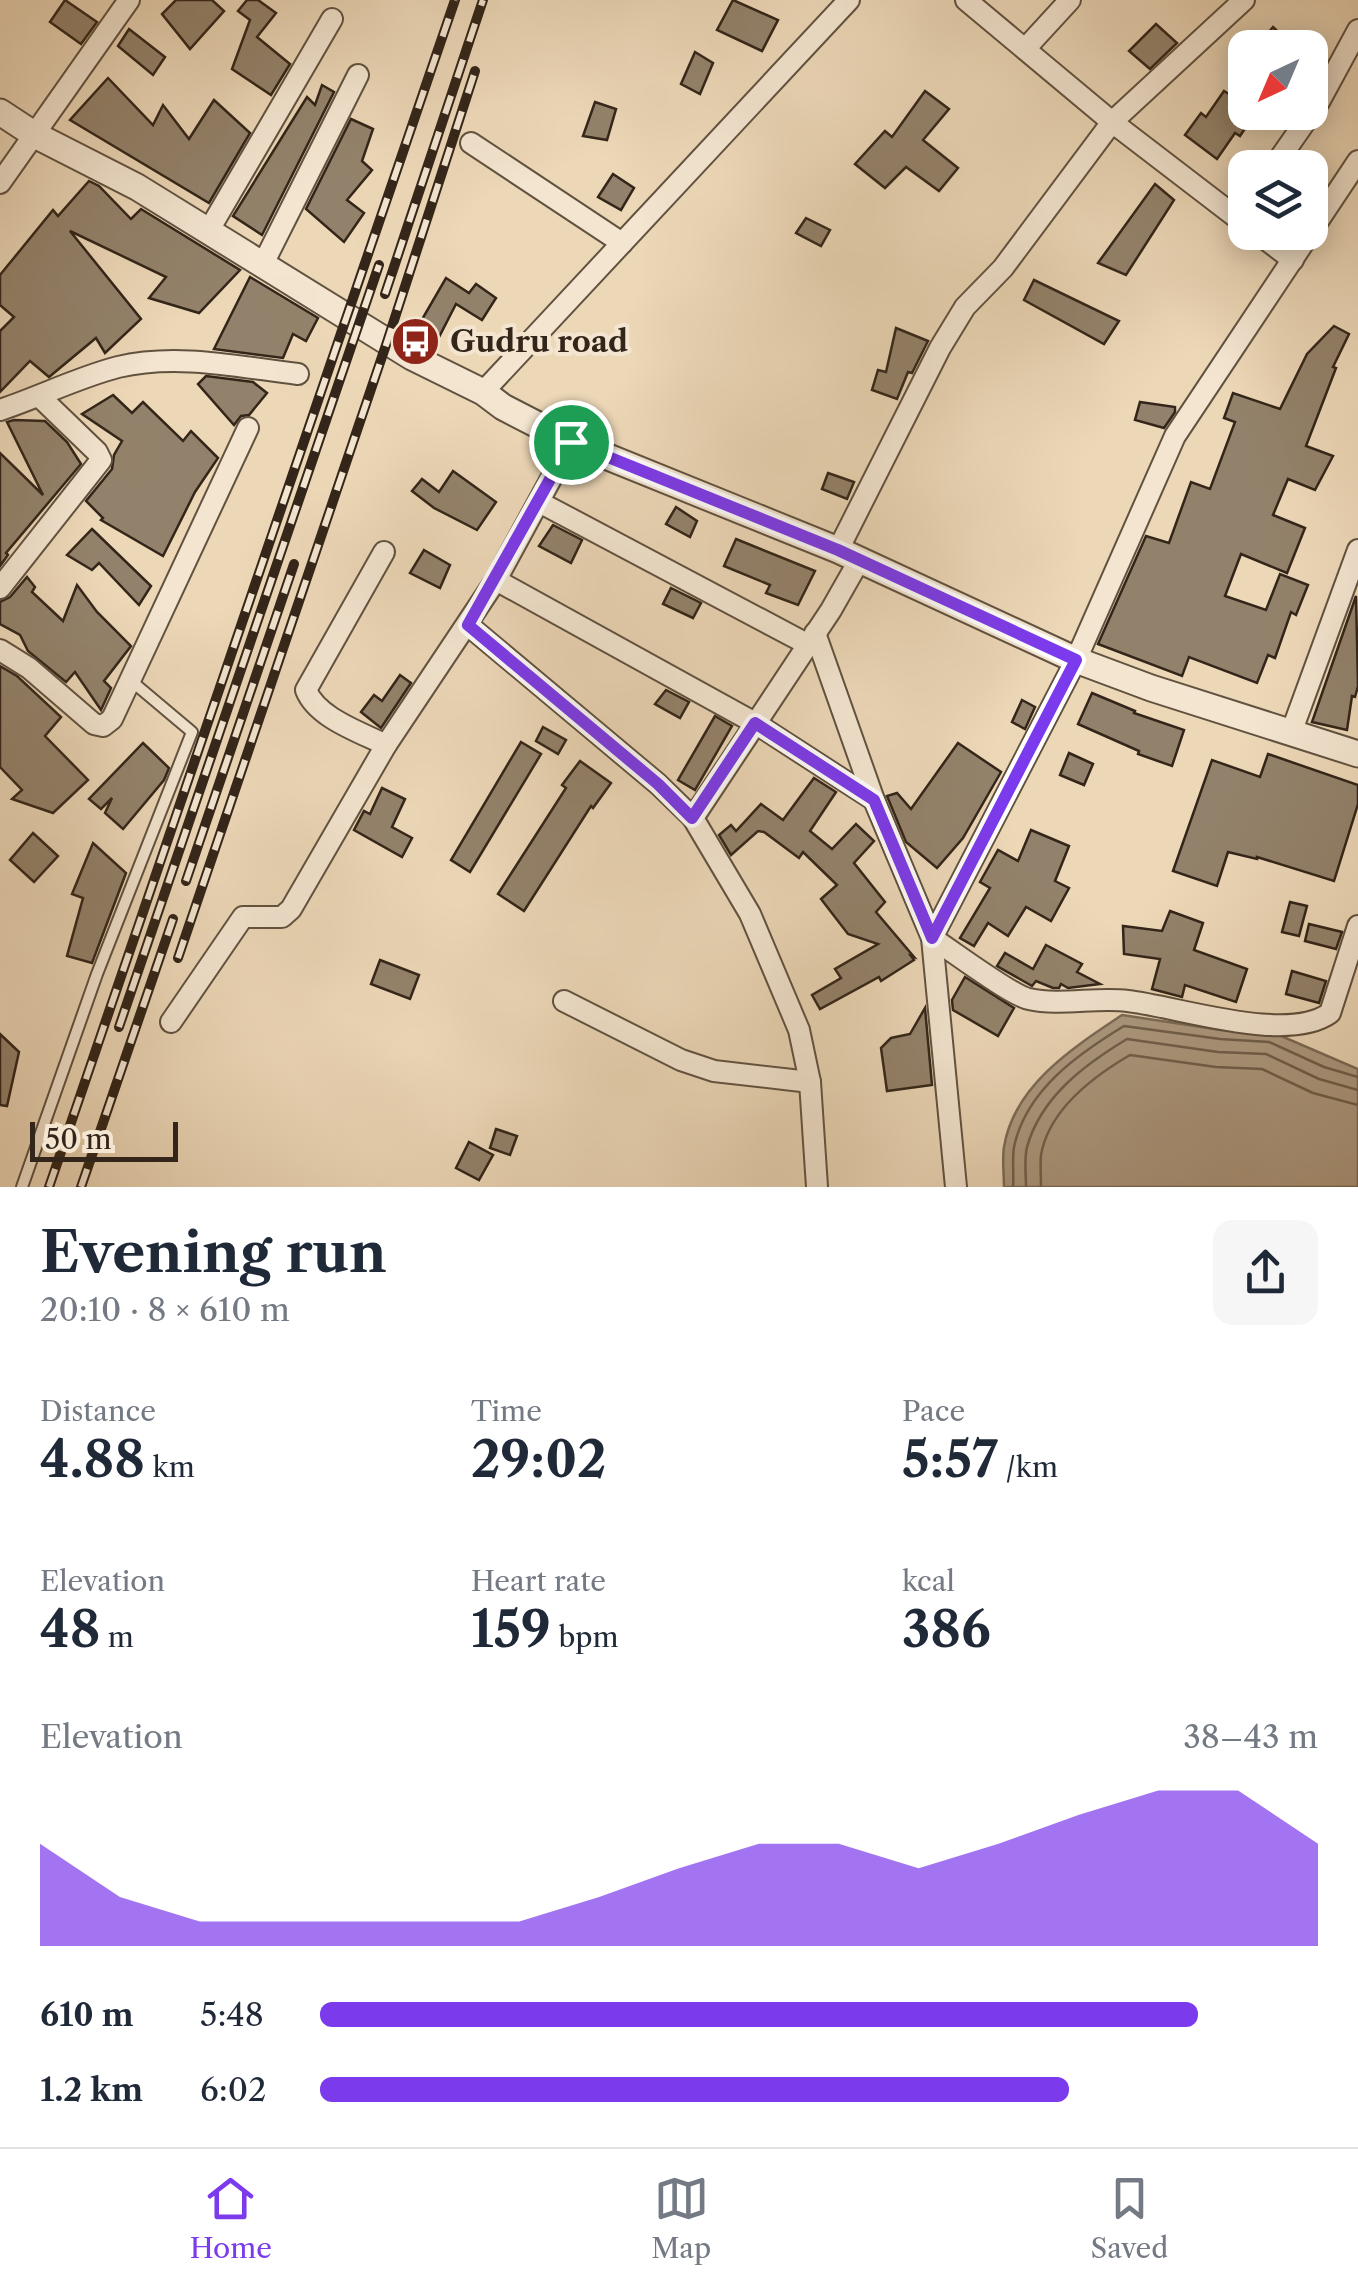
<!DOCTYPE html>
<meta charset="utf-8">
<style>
:root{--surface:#fff;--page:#f6f6f7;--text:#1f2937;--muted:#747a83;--line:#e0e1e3;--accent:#7c3aed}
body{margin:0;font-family:"Libre Caslon Text",serif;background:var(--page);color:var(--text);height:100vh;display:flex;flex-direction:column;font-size:38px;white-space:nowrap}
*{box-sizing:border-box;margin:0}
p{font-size:32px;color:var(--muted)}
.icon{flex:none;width:55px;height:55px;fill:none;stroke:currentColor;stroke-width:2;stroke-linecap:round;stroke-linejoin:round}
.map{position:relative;height:1187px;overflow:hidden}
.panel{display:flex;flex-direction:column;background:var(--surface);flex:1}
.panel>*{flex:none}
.needle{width:65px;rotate:224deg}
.fabs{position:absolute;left:1228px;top:30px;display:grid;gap:20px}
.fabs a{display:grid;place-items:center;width:100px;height:100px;border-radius:20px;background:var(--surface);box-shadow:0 5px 25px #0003;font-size:50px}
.scale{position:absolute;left:30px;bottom:25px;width:148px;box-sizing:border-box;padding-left:10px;border:5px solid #332519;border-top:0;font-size:28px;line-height:35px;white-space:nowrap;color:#332519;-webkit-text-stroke:8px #f3e5d0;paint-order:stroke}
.pin{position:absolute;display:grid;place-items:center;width:85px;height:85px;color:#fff;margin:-42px;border:5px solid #fff;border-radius:50%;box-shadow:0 2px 10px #0007}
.round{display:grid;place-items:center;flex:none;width:105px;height:105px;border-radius:20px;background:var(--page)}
.summary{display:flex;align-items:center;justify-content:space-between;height:170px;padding:0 40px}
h1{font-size:55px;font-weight:700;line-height:75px}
.stats{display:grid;grid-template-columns:repeat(3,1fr);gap:15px;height:170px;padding:10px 40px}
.stats div{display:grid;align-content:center}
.stats b{font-size:50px;font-weight:700}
.stats small{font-size:28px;font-weight:400}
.stats p{font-size:28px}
.chart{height:280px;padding:20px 40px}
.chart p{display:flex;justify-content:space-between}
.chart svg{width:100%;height:180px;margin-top:10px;fill:var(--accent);opacity:.7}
ul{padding:0 40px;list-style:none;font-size:32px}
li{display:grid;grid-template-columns:160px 120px 1fr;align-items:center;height:75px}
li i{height:25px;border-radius:12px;background:var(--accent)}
.tabs{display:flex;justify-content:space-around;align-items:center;height:140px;border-top:2px solid var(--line);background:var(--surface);font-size:28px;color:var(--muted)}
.tabs a{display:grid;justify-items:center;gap:5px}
.tabs .on{color:var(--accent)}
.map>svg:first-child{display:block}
.water{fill:#ad9a81;stroke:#7c6b57;stroke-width:2.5}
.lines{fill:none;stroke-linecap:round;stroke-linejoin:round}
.shore{stroke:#70604d;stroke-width:2.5}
.building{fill:#93826b;stroke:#332519;stroke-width:2.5}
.service-casing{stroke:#615240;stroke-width:14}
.minor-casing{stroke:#615240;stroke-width:24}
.tertiary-casing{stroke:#615240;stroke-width:29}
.service{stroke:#f3e5d0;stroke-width:10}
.minor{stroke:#f3e5d0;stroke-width:20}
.tertiary{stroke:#f3e5d0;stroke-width:25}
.rail-casing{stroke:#332519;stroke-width:10}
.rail{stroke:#f3e5d0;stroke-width:6;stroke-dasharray:19;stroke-linecap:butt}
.route-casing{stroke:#fff;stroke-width:20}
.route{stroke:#7c3aed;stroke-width:12}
.labels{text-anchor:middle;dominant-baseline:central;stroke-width:8;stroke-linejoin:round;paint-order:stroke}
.poi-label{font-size:30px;font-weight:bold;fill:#332519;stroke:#f3e5d0;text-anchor:start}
</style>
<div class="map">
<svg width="1358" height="1187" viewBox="0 0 1358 1187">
<rect width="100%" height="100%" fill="#ecd7b7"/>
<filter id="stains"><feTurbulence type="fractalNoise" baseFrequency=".002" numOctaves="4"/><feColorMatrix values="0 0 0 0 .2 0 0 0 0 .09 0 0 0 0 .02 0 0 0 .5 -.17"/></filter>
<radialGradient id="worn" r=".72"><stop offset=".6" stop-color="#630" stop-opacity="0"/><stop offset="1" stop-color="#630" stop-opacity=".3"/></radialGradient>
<path class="water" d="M 1122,1015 L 1221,1030 L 1272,1032 L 1358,1069 L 1358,1187 L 1004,1187 C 1004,1174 1002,1160 1004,1147 C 1014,1085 1074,1047 1122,1015 Z"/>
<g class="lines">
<g class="shore">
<path d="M 1013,1187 C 1014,1174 1012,1159 1014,1147 C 1026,1090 1078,1054 1124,1026 L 1220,1039 L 1269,1042 L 1324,1067 L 1358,1077"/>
<path d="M 1026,1187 C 1026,1174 1024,1160 1027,1147 C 1041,1097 1084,1065 1127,1039 L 1218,1052 L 1266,1054 L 1319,1079 L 1358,1090"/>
<path d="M 1041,1187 C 1041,1177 1040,1165 1041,1155 C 1049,1109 1094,1076 1130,1055 L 1216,1067 L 1262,1069 L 1313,1093 L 1358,1105"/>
</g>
</g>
<g class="building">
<path d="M 65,0 L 97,22 L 81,44 L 50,22 Z"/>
<path d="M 176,0 L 212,0 L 224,11 L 190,49 L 162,14 Z"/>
<path d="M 247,0 L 258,0 L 276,13 L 257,37 L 290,64 L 271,95 L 232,69 L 250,20 L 238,11 Z"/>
<path d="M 733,0 L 778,20 L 762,51 L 717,30 Z"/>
<path d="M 1156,24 L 1177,43 L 1150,69 L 1129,51 Z"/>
<path d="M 1273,27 L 1295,48 L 1256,48 Z"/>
<path d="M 129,29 L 165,57 L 153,75 L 118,46 Z"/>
<path d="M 695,52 L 713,63 L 700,94 L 681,84 Z"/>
<path d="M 108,78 L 153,125 L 163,105 L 189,139 L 214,100 L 250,133 L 209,203 L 70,120 Z"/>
<path d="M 322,85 L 334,92 L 262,235 L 233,216 L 307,97 L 315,105 Z"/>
<path d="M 925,91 L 949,109 L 923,140 L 958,168 L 939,191 L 906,167 L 885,188 L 855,164 L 885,131 L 892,137 Z"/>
<path d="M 1224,91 L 1245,104 L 1245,112 L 1256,112 L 1240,136 L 1235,133 L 1217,159 L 1185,135 L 1201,113 L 1206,117 Z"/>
<path d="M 595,102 L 616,109 L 607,140 L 583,136 Z"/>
<path d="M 351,119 L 373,129 L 362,161 L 372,170 L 347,200 L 364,213 L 344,242 L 306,209 Z"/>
<path d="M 613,174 L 634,188 L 621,210 L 598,197 Z"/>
<path d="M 89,181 L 99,186 L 131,219 L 141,209 L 240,270 L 199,313 L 149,298 L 166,277 L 70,231 L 141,319 L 105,353 L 96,338 L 49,377 L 30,361 L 0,392 L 0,331 L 14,317 L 0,305 L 0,275 L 53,210 L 58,216 Z"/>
<path d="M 1155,184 L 1174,200 L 1126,275 L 1098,263 Z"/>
<path d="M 806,218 L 830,230 L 821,246 L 796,233 Z"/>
<path d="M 250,277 L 318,318 L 306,341 L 293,334 L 283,358 L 214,349 Z"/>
<path d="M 446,278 L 469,293 L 476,284 L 496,298 L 482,320 L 456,304 L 438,339 L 417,328 Z"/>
<path d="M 1034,280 L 1119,321 L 1104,344 L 1024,300 Z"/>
<path d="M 1334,326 L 1349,334 L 1333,367 L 1336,368 L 1306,446 L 1333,456 L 1315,490 L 1288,479 L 1273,515 L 1305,528 L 1287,573 L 1241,554 L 1225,596 L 1266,610 L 1280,574 L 1308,585 L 1296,615 L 1291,612 L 1275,658 L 1268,655 L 1257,683 L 1189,657 L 1182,676 L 1098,644 L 1146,536 L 1169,543 L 1191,482 L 1210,489 L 1235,422 L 1224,418 L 1233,393 L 1280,409 L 1307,354 Z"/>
<path d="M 896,328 L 928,341 L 912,373 L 908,372 L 897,399 L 872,390 L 878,370 L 886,372 Z"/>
<path d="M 206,376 L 253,382 L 267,393 L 249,415 L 241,416 L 234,425 L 198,384 Z"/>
<path d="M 113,395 L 132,413 L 143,402 L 183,441 L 191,431 L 218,458 L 195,492 L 163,556 L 101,520 L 103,518 L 86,501 L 112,469 L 114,455 L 122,441 L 82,414 Z"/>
<path d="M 1140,402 L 1175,407 L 1175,412 L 1164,428 L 1135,420 Z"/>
<path d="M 14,420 L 45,421 L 67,442 L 81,464 L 6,553 L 8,555 L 0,566 L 0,453 L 43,495 L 7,422 Z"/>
<path d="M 453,471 L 496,502 L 477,530 L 434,508 L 412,491 L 422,479 L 439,492 Z"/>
<path d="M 828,473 L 854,482 L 847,499 L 822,489 Z"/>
<path d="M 676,507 L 697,521 L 690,537 L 666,524 Z"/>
<path d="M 553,525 L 582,540 L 571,563 L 539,546 Z"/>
<path d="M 92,529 L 151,586 L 139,605 L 99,563 L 92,570 L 67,555 Z"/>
<path d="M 736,539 L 815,571 L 798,605 L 766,593 L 770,585 L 724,566 Z"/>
<path d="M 424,550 L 450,565 L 440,588 L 410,573 Z"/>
<path d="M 27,577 L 35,587 L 32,592 L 63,621 L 77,585 L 97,612 L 131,646 L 104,681 L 111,688 L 101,710 L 75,672 L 66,682 L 28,651 L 20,635 L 0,624 L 0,602 L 10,597 Z"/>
<path d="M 671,588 L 701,603 L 693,618 L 663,604 Z"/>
<path d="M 1356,596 L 1358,686 L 1355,697 L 1352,696 L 1347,730 L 1312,722 Z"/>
<path d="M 0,666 L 17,676 L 61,717 L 45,736 L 88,780 L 53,813 L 12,799 L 22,790 L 0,767 Z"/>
<path d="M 400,675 L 411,683 L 381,728 L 361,712 L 374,695 L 382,701 Z"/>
<path d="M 666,690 L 689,702 L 680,718 L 655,704 Z"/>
<path d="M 1092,693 L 1135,711 L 1134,713 L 1184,730 L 1172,766 L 1138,754 L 1139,751 L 1078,724 Z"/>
<path d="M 1022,700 L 1035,707 L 1025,729 L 1012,722 Z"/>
<path d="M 715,716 L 732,726 L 695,790 L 678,780 Z"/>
<path d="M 543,727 L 566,740 L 558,754 L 536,741 Z"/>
<path d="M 521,742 L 541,754 L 470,872 L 451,860 Z"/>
<path d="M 143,743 L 169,768 L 164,780 L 123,829 L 105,813 L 112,798 L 101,809 L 89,799 Z"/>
<path d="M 958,743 L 1001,772 L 963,838 L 937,868 L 906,842 L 887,796 L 897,793 L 911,809 Z"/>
<path d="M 1069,753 L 1093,764 L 1084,785 L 1060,775 Z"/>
<path d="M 1268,754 L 1358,785 L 1358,804 L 1334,881 L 1257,857 L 1257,859 L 1228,852 L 1217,886 L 1173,871 L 1212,760 L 1260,777 Z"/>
<path d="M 580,761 L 611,783 L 593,808 L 591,806 L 524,911 L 498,894 L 566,788 L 562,785 Z"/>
<path d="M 814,778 L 836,792 L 810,831 L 832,849 L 856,824 L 874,841 L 854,863 L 885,902 L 876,912 L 914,957 L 911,956 L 914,960 L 881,981 L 879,977 L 820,1009 L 812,995 L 841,978 L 835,969 L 878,944 L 848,934 L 821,899 L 837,885 L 803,852 L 799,858 L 764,832 L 758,831 L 731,855 L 719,835 L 731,825 L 736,831 L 761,804 L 783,820 Z"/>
<path d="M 382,788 L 405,799 L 392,827 L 412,838 L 402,857 L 354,830 L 364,811 L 370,814 Z"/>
<path d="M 1031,830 L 1069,846 L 1055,881 L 1069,888 L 1051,921 L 1026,907 L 1008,936 L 988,923 L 974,946 L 960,938 L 990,888 L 980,882 L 998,850 L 1018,861 Z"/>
<path d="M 33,833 L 58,856 L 34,882 L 10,860 Z"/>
<path d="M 93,843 L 126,873 L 92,963 L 67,956 L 83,898 L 72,894 Z"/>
<path d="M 1290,902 L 1307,906 L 1299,936 L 1282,932 Z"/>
<path d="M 1170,911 L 1203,923 L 1194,950 L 1247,969 L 1236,1002 L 1185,985 L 1182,997 L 1152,989 L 1160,959 L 1124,954 L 1123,926 L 1162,931 Z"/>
<path d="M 1309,924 L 1342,932 L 1336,949 L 1305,941 Z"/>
<path d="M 1046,945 L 1082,964 L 1077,972 L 1100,984 L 1068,988 L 1061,984 L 1059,988 L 1053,988 L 1036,981 L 1032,986 L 997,966 L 1005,953 L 1033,969 Z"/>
<path d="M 380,960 L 419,975 L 410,999 L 371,984 Z"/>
<path d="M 1292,971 L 1326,981 L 1319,1003 L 1286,994 Z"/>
<path d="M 965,977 L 1014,1008 L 998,1036 L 953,1010 L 952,1000 Z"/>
<path d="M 925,1008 L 932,1085 L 887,1091 L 881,1048 L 891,1038 L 910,1034 Z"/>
<path d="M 0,1034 L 19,1052 L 7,1106 L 0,1105 Z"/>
<path d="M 496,1129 L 517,1136 L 510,1155 L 490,1148 Z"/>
<path d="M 469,1142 L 493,1155 L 479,1180 L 456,1168 Z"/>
</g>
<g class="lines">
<defs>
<path id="service" d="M 22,1187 L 97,974 L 192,732 L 129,679"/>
<g id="minor">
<path d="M 966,0 L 1112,122 L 1245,224"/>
<path d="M 1025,49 L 1070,0"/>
<path d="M 471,143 L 622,243"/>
<path d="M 1358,161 L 1175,436 L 1076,660 L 932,938 C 951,950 1012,996 1029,999 C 1060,1006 1096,997 1128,1001 C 1179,1007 1287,1044 1330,1013 L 1358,926"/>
<path d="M 1273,168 L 1319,102 L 1358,30"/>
<path d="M 0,183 L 129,0"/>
<path d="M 209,230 L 332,19"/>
<path d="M 1256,232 L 1293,260"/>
<path d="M 263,264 L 358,75"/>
<path d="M 483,392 L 849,0"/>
<path d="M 0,410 C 39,397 79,377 118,367 C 177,353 239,367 298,374"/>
<path d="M 539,502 L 807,644"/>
<path d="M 838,550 L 940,348 L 965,307 L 1003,268 L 1112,122 L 1244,0"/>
<path d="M 384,552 L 306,690 C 317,718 360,732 386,745"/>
<path d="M 496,580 L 755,723 L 874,800"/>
<path d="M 0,588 L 101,460 L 97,452 L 39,396"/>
<path d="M 468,625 L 658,784 L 693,818 L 750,914 L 799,1030 L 810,1082 L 817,1187"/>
<path d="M 815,633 L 874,800 L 932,938 L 956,1187"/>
<path d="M 0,650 L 29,668 L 94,724 L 103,726 L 112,719 L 248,428"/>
<path d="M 1291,733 L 1358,550"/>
<path d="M 693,818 L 831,610 L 860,559"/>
<path d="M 564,1001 L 681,1060 L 714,1071 L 810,1082"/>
<path d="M 171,1022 L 243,917 L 282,917 L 291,909 L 386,745 L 496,580 L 571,442"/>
</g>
<path id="tertiary" d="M 0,112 L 35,135 L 137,187 L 412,357 L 483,392 L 503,407 L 571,442 L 838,550 L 1076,660 L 1151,688 L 1358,754"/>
</defs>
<use href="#service" class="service-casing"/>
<use href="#minor" class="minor-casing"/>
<use href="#tertiary" class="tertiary-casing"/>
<use href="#service" class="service"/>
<use href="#minor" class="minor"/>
<use href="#tertiary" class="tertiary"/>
<defs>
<g id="rail">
<path d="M 385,294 L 483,0"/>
<path d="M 186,881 L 294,564"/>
<path d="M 178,958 L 387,342 L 475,71"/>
<path d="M 119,1027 L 379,265"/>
<path d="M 49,1187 L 455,0"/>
<path d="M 81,1187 L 173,919"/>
</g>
</defs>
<use href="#rail" class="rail-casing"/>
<use href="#rail" class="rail"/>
</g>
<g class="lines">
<defs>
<path id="route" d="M 571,442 L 838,550 L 1076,660 L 932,938 L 874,800 L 755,723 L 692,818 L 658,784 L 468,625 Z"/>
</defs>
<use href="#route" class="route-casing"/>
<use href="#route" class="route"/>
</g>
<defs>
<symbol id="bus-disc" viewBox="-11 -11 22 22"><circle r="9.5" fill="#8f2418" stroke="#f3e5d0"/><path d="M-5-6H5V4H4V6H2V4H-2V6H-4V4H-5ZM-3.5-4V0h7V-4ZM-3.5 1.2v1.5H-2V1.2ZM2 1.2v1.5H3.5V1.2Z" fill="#fff"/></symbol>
</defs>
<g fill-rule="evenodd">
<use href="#bus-disc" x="388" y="314" width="55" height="55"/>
</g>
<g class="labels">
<g class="poi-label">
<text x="450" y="341">Gudru road</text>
</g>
</g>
<rect width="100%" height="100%" filter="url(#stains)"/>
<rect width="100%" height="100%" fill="url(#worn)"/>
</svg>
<div class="fabs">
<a><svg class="needle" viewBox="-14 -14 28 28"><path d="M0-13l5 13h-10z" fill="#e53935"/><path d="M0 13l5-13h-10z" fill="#747a83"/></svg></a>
<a><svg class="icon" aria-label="layers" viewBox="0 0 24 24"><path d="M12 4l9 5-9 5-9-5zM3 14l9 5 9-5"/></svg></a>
</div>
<div class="scale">50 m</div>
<div class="pin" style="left:571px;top:442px;background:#1e9e55"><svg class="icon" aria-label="arrive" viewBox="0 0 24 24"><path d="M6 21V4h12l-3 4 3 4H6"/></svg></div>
</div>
<section class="panel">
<div class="summary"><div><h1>Evening run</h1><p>20:10 · 8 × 610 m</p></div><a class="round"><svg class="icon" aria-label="share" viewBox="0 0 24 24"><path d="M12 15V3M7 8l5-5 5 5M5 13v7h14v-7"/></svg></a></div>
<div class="stats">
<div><p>Distance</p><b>4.88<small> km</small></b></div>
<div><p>Time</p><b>29:02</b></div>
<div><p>Pace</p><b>5:57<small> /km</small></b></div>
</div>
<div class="stats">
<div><p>Elevation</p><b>48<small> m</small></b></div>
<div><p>Heart rate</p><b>159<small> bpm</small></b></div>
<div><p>kcal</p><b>386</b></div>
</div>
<div class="chart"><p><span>Elevation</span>38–43 m</p>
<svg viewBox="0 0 160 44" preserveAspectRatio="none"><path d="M0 44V19L10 32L20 38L30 38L40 38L50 38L60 38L70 32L80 25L90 19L100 19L110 25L120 19L130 12L140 6L150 6L160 19V44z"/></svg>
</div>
<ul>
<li><b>610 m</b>5:48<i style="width:88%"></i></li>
<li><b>1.2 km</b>6:02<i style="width:75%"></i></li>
</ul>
</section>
<nav class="tabs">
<a class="on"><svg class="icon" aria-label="home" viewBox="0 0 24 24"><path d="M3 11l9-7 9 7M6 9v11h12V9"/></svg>Home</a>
<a><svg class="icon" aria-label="map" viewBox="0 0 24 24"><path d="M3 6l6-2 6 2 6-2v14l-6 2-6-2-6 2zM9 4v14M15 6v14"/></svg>Map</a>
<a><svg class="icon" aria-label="saved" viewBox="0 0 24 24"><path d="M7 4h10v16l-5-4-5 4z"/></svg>Saved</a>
</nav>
